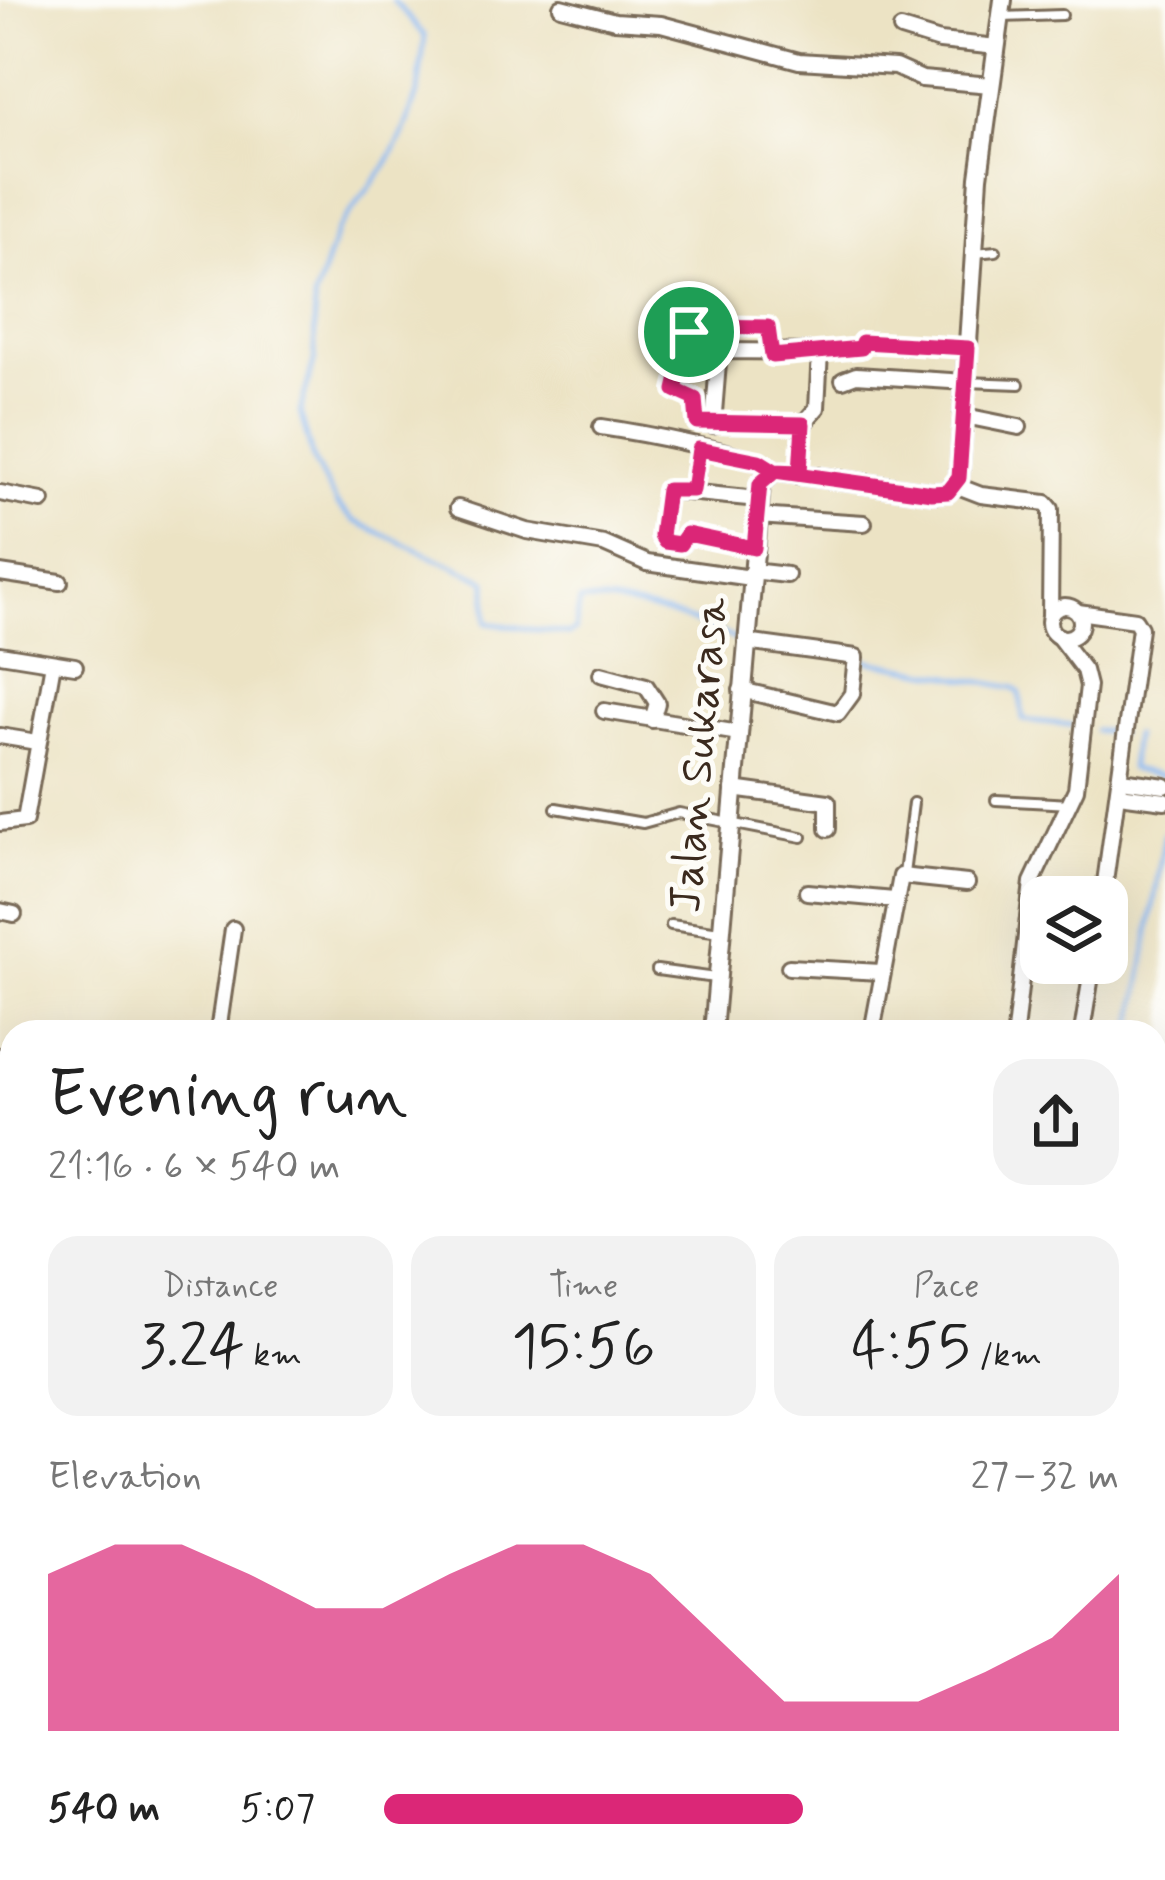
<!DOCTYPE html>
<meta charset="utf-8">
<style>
:root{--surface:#fff;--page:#f2f2f2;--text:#222;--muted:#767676;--accent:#db2777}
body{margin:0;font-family:Mynerve,sans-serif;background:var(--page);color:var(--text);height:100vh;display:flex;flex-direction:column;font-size:45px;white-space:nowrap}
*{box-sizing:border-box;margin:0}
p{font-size:39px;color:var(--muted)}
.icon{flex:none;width:66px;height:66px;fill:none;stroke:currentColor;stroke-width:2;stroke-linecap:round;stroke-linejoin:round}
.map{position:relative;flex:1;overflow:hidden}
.drawer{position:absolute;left:0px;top:1020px;width:1167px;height:861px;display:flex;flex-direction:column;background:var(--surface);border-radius:36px 36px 0 0;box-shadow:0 12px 48px #0002}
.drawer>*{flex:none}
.tools{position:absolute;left:1020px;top:876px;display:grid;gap:24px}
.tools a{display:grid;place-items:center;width:108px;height:108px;border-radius:24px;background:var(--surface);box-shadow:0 12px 48px #0002;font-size:60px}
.pin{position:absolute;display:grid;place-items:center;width:102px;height:102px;color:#fff;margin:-51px;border:6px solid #fff;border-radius:50%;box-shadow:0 3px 12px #0007}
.round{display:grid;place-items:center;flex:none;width:126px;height:126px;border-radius:36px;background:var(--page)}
.head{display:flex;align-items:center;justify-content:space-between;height:204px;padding:0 48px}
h1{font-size:66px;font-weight:600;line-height:90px}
.metrics{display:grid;grid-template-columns:repeat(3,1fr);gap:18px;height:204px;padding:12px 48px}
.metrics div{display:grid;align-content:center;border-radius:30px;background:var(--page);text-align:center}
.metrics b{font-size:60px;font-weight:600}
.metrics small{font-size:33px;font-weight:400}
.metrics p{font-size:33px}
.chart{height:336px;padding:24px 48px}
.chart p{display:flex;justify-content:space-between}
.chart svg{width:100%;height:216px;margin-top:12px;fill:var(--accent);opacity:.7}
ul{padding:0 48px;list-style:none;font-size:39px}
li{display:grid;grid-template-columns:192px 144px 1fr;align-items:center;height:90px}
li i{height:30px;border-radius:15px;background:var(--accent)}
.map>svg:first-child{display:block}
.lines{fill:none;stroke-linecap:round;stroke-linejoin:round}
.stream{stroke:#87b8f3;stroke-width:4.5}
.service-casing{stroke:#796b58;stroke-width:14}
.minor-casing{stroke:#796b58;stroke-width:20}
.tertiary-casing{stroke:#796b58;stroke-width:22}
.service{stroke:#fff;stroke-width:8}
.minor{stroke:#fff;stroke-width:14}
.tertiary{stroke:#fff;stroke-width:16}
.route-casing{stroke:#fff;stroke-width:24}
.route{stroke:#db2777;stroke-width:15}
.labels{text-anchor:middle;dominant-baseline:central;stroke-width:10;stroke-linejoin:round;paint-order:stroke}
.street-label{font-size:45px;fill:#3b2a1e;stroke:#fdfcf7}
</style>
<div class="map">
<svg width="1165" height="1880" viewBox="0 0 1165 1880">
<rect width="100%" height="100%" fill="#fdfcf7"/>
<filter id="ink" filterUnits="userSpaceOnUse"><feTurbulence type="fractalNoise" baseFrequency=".00833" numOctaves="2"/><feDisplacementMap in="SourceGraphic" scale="24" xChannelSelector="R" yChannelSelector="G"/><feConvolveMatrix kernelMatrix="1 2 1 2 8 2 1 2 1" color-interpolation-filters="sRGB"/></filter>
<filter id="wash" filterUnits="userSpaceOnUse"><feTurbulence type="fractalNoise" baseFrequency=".004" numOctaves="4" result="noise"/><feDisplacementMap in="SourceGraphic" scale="48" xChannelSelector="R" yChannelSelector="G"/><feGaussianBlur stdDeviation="2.7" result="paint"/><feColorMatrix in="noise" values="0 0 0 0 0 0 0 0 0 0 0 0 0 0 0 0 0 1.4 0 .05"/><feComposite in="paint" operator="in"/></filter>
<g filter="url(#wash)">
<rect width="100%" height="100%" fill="#ece3c4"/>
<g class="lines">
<g class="stream">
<path d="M 393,0 L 425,36 L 418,91 L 402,136 L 385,167 L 337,230 L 314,300 L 315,358 L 300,412 L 313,460 L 337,505 L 354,521 L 487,581 L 487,623 L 568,634 L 575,630 L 580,601 C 628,600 698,619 740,642"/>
<path d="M 859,659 L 1015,688 L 1020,693 L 1023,720 L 1071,725"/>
<path d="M 1095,730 L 1119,733"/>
<path d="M 1134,735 L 1130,769 L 1165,777"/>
<path d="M 1133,1032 L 1165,833"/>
<path d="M 1155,1080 L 1155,1104"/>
<path d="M 1155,1641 L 1165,1642"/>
</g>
</g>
</g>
<g filter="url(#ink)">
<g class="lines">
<defs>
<g id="service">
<path d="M 1002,17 L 1062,15"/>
<path d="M 975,253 L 996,251"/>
<path d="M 967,382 L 1019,384"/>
<path d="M 996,800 L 1071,804"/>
<path d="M 556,808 L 643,823 L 679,813 L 802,837"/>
<path d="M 904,874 L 913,803"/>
<path d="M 671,925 L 720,932"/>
<path d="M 657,970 L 715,978"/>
<path d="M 0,1053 L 12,1052"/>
<path d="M 0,1118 L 7,1136 L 0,1186"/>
<path d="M 301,1875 L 315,1880"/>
<path d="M 598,1880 L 600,1869"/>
</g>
<g id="minor">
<path d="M 561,7 L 615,21 L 661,24 L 799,61 L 895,67 L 922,79 L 991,85"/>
<path d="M 901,29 L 940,41 L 997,47"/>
<path d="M 820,352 L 861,348 L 863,342 L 968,348"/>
<path d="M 772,355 L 768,327 L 694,328 L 675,390 L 695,399 L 698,423 L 803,424"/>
<path d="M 843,380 L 856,375 L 966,382"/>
<path d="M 965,416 L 1019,427"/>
<path d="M 713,425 L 719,351 L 820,352 L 817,408 L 803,424 L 799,473"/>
<path d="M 601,427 C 635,432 752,453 775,471"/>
<path d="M 955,485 L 981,495 L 1046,503 L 1051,509 L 1050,617"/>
<path d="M 693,490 L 699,450"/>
<path d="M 0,493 L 42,501"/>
<path d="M 458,508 L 527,531 L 604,544 L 647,563 L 751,578"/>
<path d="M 757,516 L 864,523"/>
<path d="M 754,548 L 687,534 L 682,543 L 673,544 L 661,536 L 667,490 L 758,499"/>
<path d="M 752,571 L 787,575"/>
<path d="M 0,573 L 60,582"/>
<circle cx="1065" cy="622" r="16"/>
<path d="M 1078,612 L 1135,620 L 1140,628 L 1103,897"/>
<path d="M 0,654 L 75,666"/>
<path d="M 601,674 L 646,686 L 657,703 L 652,720"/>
<path d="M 741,690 L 838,713 L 852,694 L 856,657 L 746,642"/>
<path d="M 604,711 L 739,733"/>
<path d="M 0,736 L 37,742"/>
<path d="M 1121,780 L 1165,786"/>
<path d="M 733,789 L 828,802 L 828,829"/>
<path d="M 1119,795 L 1165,801"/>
<path d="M 0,823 L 25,820 L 53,663"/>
<path d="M 807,892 L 894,900"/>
<path d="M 0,911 L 14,914"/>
<path d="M 789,967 L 881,972"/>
<path d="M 218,1032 L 233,929"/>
<path d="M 872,1032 L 901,876 L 967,883"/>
<path d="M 1015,1032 L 1032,882 L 1076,789 L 1088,686 L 1084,670 L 1058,636"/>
<path d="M 1082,1032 L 1093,963"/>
<path d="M 1155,1075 L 1165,1076"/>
<path d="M 1155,1175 L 1165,1177"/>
<path d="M 1155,1273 L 1165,1275"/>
<path d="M 1160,1388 L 1165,1389"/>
<path d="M 1155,1773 L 1165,1775"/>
<path d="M 0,1804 L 12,1806"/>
<path d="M 0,1823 L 12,1826"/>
<path d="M 1155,1834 L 1165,1835"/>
<path d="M 239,1869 L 239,1880"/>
<path d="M 964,1869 L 1041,1880"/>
<path d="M 18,1880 L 20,1869"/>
<path d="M 171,1880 L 173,1869"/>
<path d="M 850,1880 L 851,1869"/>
<path d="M 1110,1880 L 1112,1869"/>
</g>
<g id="tertiary">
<path d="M 713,1032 L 761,484 L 775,471 L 932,493 L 948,492 L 959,479 L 979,177 L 1003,0"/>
<path d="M 0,1191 L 12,1194"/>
<path d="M 635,1869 L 635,1880"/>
</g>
</defs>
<use href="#service" class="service-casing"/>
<use href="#minor" class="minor-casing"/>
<use href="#tertiary" class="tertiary-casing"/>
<use href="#service" class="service"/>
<use href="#minor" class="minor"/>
<use href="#tertiary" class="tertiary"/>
</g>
</g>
<g class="lines" filter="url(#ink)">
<defs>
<path id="route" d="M 689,332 L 675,390 L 695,399 L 697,422 L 803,424 L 800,472 L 775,471 L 760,484 L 754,548 L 687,534 L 680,544 L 665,542 L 661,536 L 667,490 L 693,490 L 699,449 L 759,461 L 775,471 L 932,493 L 948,492 L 959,478 L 968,348 L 862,342 L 861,348 L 772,356 L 768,327 L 700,326 L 689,332"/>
</defs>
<use href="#route" class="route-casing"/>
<use href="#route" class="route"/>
</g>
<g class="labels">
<g class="street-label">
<text transform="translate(700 755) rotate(-85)">Jalan Sukarasa</text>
</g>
</g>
</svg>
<div class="tools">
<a><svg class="icon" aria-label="layers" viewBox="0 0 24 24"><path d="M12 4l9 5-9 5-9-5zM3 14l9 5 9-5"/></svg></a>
</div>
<div class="pin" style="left:689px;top:332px;background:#1e9e55"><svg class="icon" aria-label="arrive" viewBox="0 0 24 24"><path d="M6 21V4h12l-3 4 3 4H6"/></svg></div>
<section class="drawer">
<div class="head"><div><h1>Evening run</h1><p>21:16 · 6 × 540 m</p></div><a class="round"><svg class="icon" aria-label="share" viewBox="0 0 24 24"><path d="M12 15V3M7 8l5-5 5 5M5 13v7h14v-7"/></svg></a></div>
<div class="metrics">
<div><p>Distance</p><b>3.24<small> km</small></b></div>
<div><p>Time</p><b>15:56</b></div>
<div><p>Pace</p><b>4:55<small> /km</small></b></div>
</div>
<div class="chart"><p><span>Elevation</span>27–32 m</p>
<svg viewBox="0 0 160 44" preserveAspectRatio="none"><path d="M0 44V12L10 6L20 6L30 12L40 19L50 19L60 12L70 6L80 6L90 12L100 25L110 38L120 38L130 38L140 32L150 25L160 12V44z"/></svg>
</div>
<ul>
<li><b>540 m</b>5:07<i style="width:57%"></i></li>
</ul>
</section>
</div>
